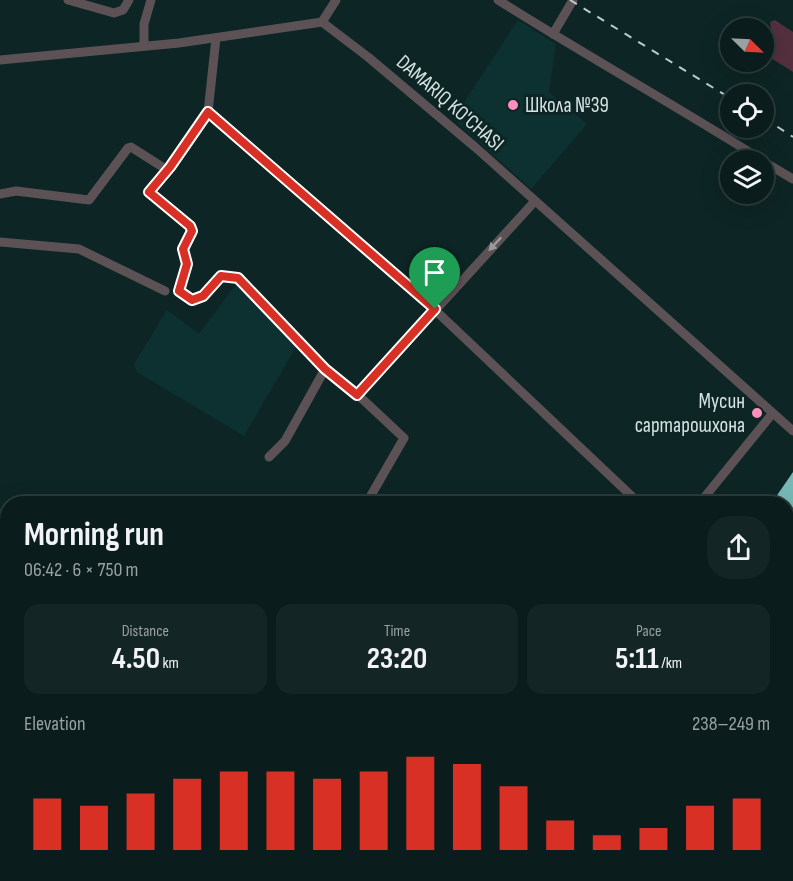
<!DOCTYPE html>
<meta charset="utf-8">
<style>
:root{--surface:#0a1c1b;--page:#132524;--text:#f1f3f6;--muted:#99a1a3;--line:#2a3a3a;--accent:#d93025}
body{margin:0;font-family:"Sofia Sans Condensed",sans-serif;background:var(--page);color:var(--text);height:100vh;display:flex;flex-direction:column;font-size:22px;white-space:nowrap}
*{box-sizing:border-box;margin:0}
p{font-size:20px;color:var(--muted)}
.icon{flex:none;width:33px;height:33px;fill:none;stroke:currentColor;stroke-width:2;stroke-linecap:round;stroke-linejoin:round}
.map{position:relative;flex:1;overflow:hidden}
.panel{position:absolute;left:0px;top:496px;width:794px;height:386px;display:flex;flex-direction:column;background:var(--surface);border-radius:24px 24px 0 0;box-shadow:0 6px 24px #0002,0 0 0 2px var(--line)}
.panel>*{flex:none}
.needle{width:39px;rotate:114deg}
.controls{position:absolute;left:720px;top:18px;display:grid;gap:12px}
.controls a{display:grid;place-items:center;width:54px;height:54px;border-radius:50%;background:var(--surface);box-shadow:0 6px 24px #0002,0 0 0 2px var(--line);font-size:30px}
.pin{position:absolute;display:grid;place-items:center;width:51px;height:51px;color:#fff;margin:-62px -26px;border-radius:50% 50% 50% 0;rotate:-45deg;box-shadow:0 0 6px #0007}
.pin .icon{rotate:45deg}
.round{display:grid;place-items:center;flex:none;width:63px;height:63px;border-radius:24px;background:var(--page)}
.head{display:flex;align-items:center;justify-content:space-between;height:102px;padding:0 24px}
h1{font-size:33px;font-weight:700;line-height:45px}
.metrics{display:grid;grid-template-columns:repeat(3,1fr);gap:9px;height:102px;padding:6px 24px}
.metrics div{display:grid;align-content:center;border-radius:15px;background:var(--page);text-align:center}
.metrics b{font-size:30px;font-weight:700}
.metrics small{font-size:16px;font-weight:400}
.metrics p{font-size:16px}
.chart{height:168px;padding:12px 24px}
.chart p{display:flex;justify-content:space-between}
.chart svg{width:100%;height:108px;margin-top:6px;stroke:var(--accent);stroke-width:6}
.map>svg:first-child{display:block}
.built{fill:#0d3030}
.green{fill:#542f3e}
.building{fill:#75b8b6}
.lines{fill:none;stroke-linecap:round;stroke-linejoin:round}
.minor{stroke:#5c5256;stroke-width:9}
.secondary{stroke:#7d6f74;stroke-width:12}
.tram{stroke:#bccbcb;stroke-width:1.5}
.rail{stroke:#bccbcb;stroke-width:2;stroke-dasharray:8 8;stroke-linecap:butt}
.oneway{fill:#989a9c}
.route-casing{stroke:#fff;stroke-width:12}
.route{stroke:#d93025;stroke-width:8}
.poi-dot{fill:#fe8ebc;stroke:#0d2524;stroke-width:2}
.labels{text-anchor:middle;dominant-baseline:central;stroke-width:6;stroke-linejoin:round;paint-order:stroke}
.street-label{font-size:21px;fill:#d5e2e2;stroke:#0d2524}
.poi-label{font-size:21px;fill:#d5e2e2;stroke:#0d2524;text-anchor:start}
</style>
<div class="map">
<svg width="793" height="881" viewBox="0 0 793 881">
<rect width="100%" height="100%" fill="#0d2524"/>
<g class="built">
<path d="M 518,20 L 556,44 L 549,92 L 587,124 L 531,189 L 453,119 Z"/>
<path d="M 235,285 L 299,342 L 244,436 L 137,372 L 134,364 L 167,310 L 199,334 Z"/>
</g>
<path class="green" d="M 775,20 L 793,32 L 793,72 L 766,55 L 774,46 L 770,22 Z"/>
<g class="building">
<path d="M 793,472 L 793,519 L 786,515 L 786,504 L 771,504 Z"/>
<path d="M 788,653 L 793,656 L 793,699 L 786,695 L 786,657 Z"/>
</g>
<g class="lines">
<g class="minor">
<path d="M 68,0 L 114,13 L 123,10 L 129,0"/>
<path d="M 498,0 C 585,55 675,105 762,160"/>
<path d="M 322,22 L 336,0"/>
<path d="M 553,34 L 573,0"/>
<path d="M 216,38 L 208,112 L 435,310 L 640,504"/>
<path d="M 144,46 L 144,24 L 151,0"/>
<path d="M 0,60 L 179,43 L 322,22 L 368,57 L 475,147 L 793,431"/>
<path d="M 764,162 L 793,179"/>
<path d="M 167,169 L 149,192 L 190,226 L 192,231 L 183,249 L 187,264 L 179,291 L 192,300 L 203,295 L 221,276 L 238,278 L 325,369 L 358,395 L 404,438 L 366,504"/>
<path d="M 0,194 L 16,191 L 89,200 L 128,148 L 131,147 L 164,168 L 170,167 L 208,112"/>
<path d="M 0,242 L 79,249 L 165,291"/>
<path d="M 358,395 L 535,201"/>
<path d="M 269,457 L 285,441 L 325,369"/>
<path d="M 699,504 L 772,414"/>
<path d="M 720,876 L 728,881"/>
</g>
<g class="secondary">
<path d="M 786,617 L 793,604"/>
<path d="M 0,716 L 8,718"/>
<path d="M 0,736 L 8,738"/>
<path d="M 461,874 L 483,881"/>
<path d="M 535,874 L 556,881"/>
<path d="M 569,881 L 592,874"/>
<path d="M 598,881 L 604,874"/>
<path d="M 629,881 L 632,874"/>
</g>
<g class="tram">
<path d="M 0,729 L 8,731"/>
<path d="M 494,874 L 512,881"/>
</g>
<g class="rail">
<path d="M 570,0 L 730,98"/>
<path d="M 764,118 L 793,137"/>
</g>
</g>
<defs><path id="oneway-solid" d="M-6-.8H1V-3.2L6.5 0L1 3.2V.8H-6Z" transform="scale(1.5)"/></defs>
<use class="oneway" href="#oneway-solid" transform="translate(495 244) rotate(133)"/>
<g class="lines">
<defs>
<path id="route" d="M 208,112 L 435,309 L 357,395 L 325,369 L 238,278 L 221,276 L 203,296 L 192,300 L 179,291 L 187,264 L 183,249 L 192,231 L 190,226 L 149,192 L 170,167 Z"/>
</defs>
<use href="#route" class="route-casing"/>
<use href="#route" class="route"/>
</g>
<g class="poi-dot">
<circle cx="513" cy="105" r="6"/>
<circle cx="757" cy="413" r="6"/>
</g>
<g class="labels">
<g class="street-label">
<text transform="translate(450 103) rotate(41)">DAMARIQ KO'CHASI</text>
</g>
<g class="poi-label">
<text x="525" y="105">Школа №39</text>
<text x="745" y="401" text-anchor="end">Мусин<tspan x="745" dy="24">сартарошхона</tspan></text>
</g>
</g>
</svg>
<div class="controls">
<a><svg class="needle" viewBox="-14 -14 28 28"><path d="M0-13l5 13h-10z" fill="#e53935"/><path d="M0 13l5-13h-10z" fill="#99a1a3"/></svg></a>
<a><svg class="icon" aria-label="locate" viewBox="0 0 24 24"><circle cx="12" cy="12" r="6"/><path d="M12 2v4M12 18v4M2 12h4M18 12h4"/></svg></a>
<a><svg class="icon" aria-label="layers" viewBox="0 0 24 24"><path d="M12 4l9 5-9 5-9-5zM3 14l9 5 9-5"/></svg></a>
</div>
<div class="pin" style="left:435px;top:309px;background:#1e9e55"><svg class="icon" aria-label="arrive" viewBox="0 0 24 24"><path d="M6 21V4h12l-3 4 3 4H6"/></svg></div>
<section class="panel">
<div class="head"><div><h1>Morning run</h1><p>06:42 · 6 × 750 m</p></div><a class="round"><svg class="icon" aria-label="share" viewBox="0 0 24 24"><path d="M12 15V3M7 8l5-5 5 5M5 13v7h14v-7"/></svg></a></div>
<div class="metrics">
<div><p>Distance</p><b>4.50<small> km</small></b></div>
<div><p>Time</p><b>23:20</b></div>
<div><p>Pace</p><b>5:11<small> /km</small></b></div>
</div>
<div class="chart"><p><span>Elevation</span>238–249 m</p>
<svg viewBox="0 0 160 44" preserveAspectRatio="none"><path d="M5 44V23M15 44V26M25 44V21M35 44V15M45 44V12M55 44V12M65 44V15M75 44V12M85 44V6M95 44V9M105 44V18M115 44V32M125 44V38M135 44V35M145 44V26M155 44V23"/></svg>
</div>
</section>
</div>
